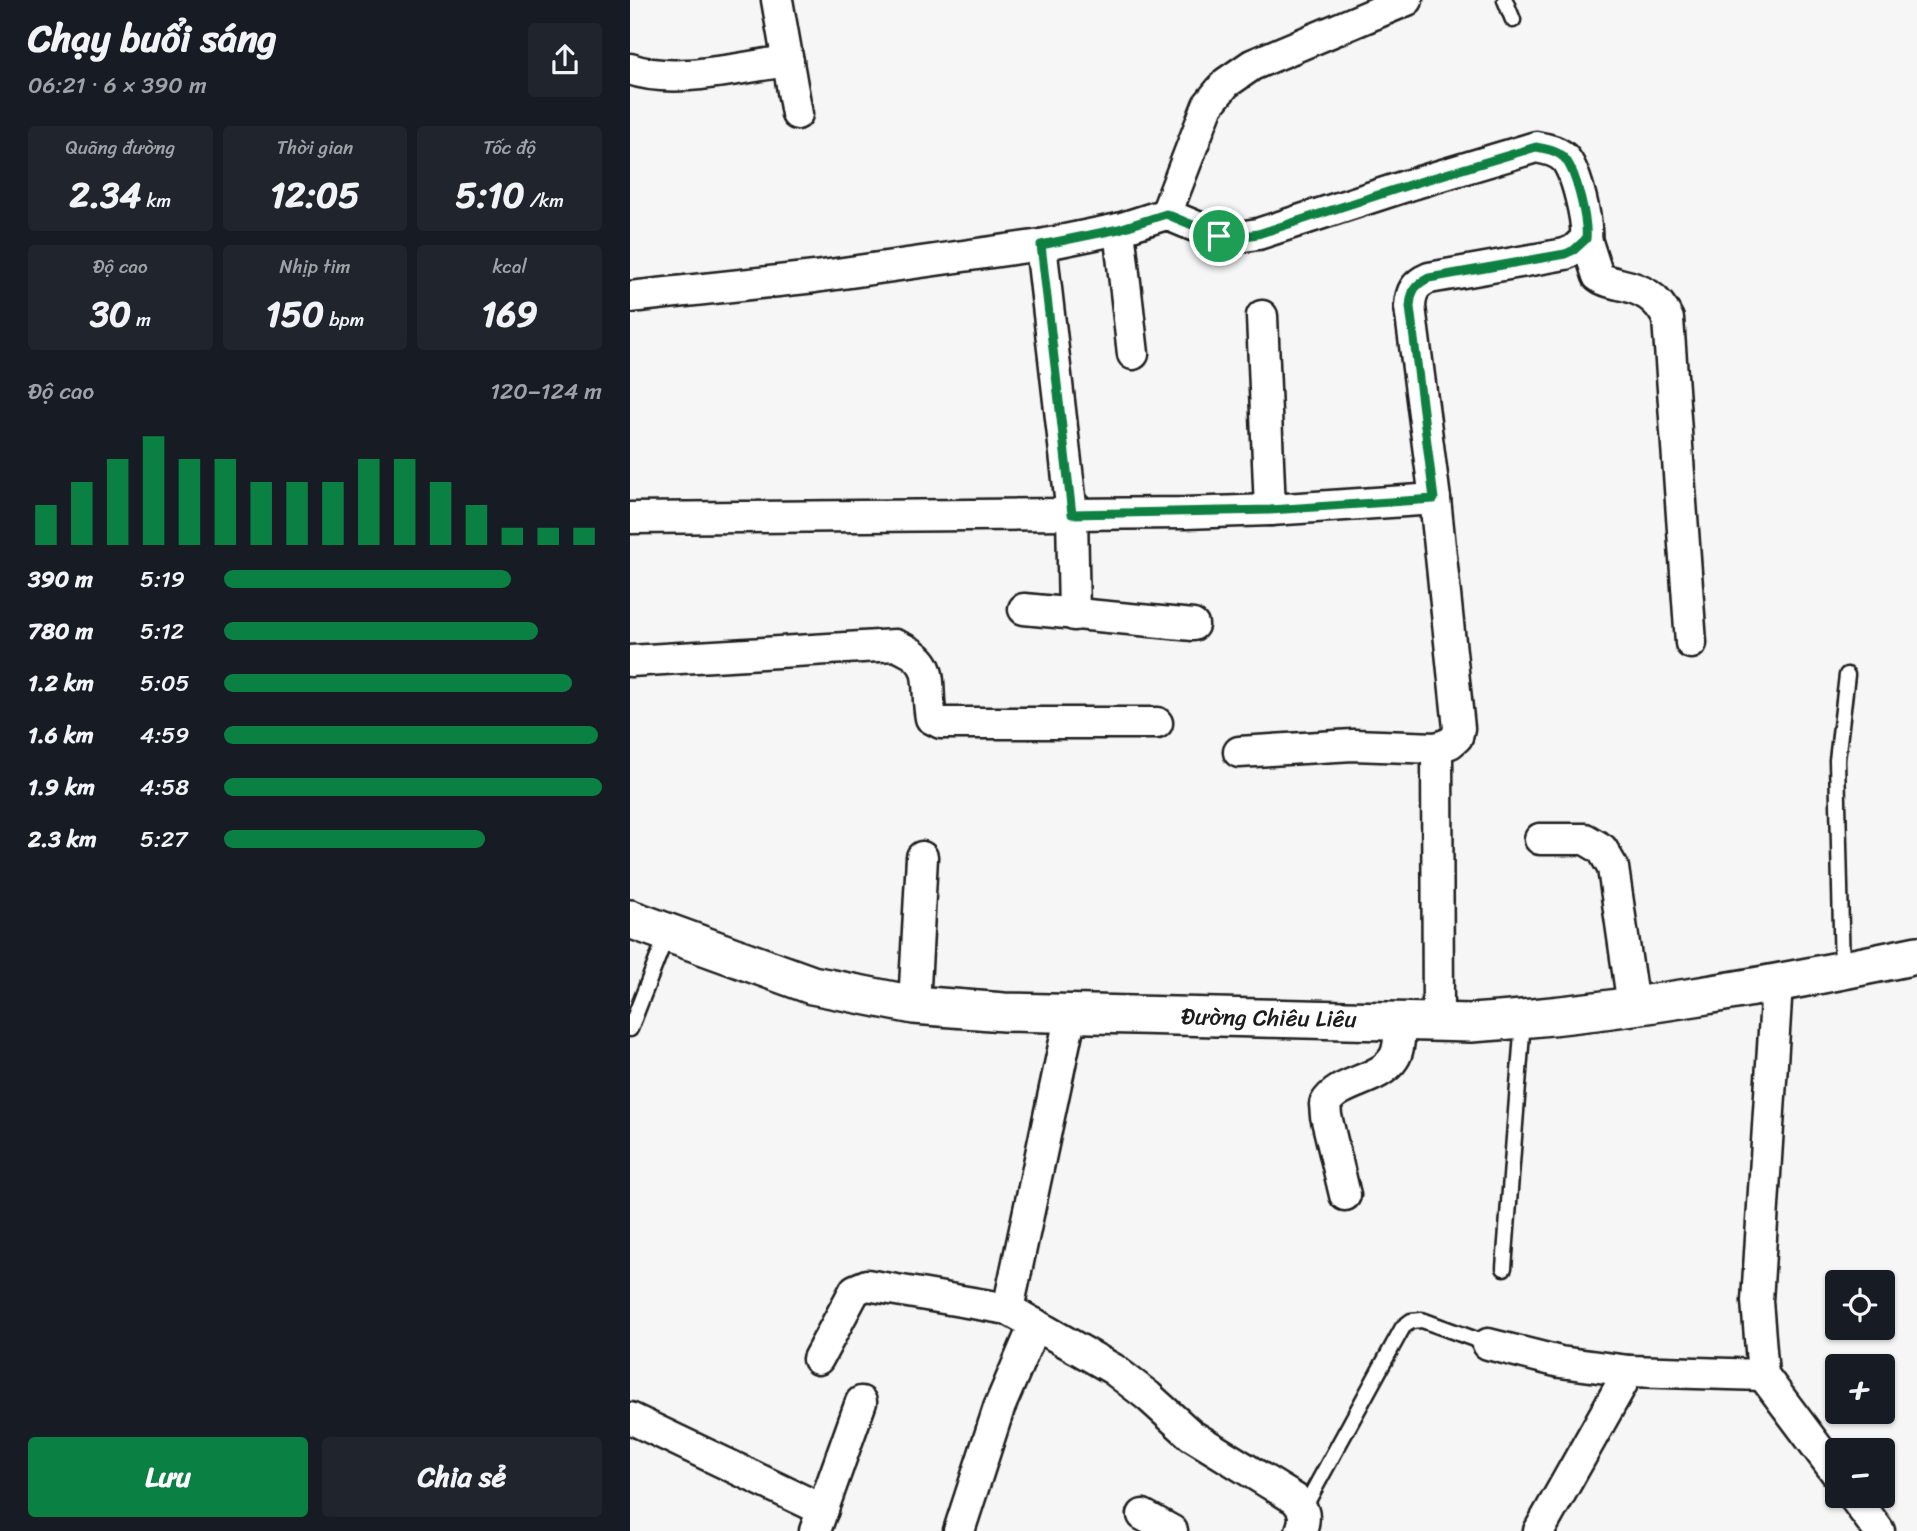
<!DOCTYPE html>
<html lang="vi">
<meta charset="utf-8">
<style>
:root{--surface:#171b24;--page:#20242c;--text:#f1f3f6;--muted:#9ea1a6;--accent:#0b8043}
body{margin:0;font-family:Sriracha,sans-serif;background:var(--page);color:var(--text);height:100vh;display:flex;flex-direction:column;font-size:26px;white-space:nowrap}
*{box-sizing:border-box;margin:0}
p{font-size:23px;color:var(--muted)}
.icon{flex:none;width:38px;height:38px;fill:none;stroke:currentColor;stroke-width:2;stroke-linecap:round;stroke-linejoin:round}
.map{position:relative;flex:1;overflow:hidden}
.side{display:flex;flex-direction:column;background:var(--surface);width:630px}
.side>*{flex:none}
.controls{position:absolute;left:1195px;top:1270px;display:grid;gap:14px}
.controls a{display:grid;place-items:center;width:70px;height:70px;border-radius:7px;background:var(--surface);box-shadow:0 2px 5px #0004;font-size:35px}
.pin{position:absolute;display:grid;place-items:center;width:60px;height:60px;color:#fff;margin:-30px;border:4px solid #fff;border-radius:50%;box-shadow:0 2px 7px #0007}
.round{display:grid;place-items:center;flex:none;width:74px;height:74px;border-radius:7px;background:var(--page)}
.headline{display:flex;align-items:center;justify-content:space-between;height:119px;padding:0 28px}
h1{font-size:38px;font-weight:700;line-height:52px}
.metrics{display:grid;grid-template-columns:repeat(3,1fr);gap:10px;height:119px;padding:7px 28px}
.metrics div{display:grid;align-content:center;border-radius:7px;background:var(--page);text-align:center}
.metrics b{font-size:35px;font-weight:700}
.metrics small{font-size:19px;font-weight:400}
.metrics p{font-size:19px}
.chart{height:196px;padding:14px 28px}
.chart p{display:flex;justify-content:space-between}
.chart svg{width:100%;height:126px;margin-top:7px;stroke:var(--accent);stroke-width:6}
.primary-button{display:flex;gap:14px;margin-top:auto;padding:14px 28px}
.primary-button a{flex:1;height:80px;border-radius:7px;background:var(--accent);color:#fff;font-size:28px;font-weight:700;line-height:80px;text-align:center}
.primary-button a+a{background:var(--page);color:var(--text)}
ul{padding:0 28px;list-style:none;font-size:23px}
li{display:grid;grid-template-columns:112px 84px 1fr;align-items:center;height:52px}
li i{height:18px;border-radius:9px;background:var(--accent)}
main{display:flex;flex:1;min-height:0}
.map>svg:first-child{display:block}
.lines{fill:none;stroke-linecap:round;stroke-linejoin:round}
.service-casing{stroke:#1c1c1c;stroke-width:19}
.minor-casing{stroke:#1c1c1c;stroke-width:35}
.tertiary-casing{stroke:#1c1c1c;stroke-width:42}
.service{stroke:#fff;stroke-width:14}
.minor{stroke:#fff;stroke-width:30}
.tertiary{stroke:#fff;stroke-width:37}
.route-casing{stroke:#fff;stroke-width:14}
.route{stroke:#0b8043;stroke-width:9}
.labels{text-anchor:middle;dominant-baseline:central;stroke-width:7;stroke-linejoin:round;paint-order:stroke}
.street-label{font-size:23px;fill:#1c1c1c;stroke:#fff}
</style>
<main>
<section class="side">
<div class="headline"><div><h1>Chạy buổi sáng</h1><p>06:21 · 6 × 390 m</p></div><a class="round"><svg class="icon" aria-label="share" viewBox="0 0 24 24"><path d="M12 15V3M7 8l5-5 5 5M5 13v7h14v-7"/></svg></a></div>
<div class="metrics">
<div><p>Quãng đường</p><b>2.34<small> km</small></b></div>
<div><p>Thời gian</p><b>12:05</b></div>
<div><p>Tốc độ</p><b>5:10<small> /km</small></b></div>
</div>
<div class="metrics">
<div><p>Độ cao</p><b>30<small> m</small></b></div>
<div><p>Nhịp tim</p><b>150<small> bpm</small></b></div>
<div><p>kcal</p><b>169</b></div>
</div>
<div class="chart"><p><span>Độ cao</span>120–124 m</p>
<svg viewBox="0 0 160 44" preserveAspectRatio="none"><path d="M5 44V30M15 44V22M25 44V14M35 44V6M45 44V14M55 44V14M65 44V22M75 44V22M85 44V22M95 44V14M105 44V14M115 44V22M125 44V30M135 44V38M145 44V38M155 44V38"/></svg>
</div>
<ul>
<li><b>390 m</b>5:19<i style="width:76%"></i></li>
<li><b>780 m</b>5:12<i style="width:83%"></i></li>
<li><b>1.2 km</b>5:05<i style="width:92%"></i></li>
<li><b>1.6 km</b>4:59<i style="width:99%"></i></li>
<li><b>1.9 km</b>4:58<i style="width:100%"></i></li>
<li><b>2.3 km</b>5:27<i style="width:69%"></i></li>
</ul>
<div class="primary-button"><a>Lưu</a><a>Chia sẻ</a></div>
</section>
<div class="map">
<svg width="1287" height="1531" viewBox="0 0 1287 1531">
<rect width="100%" height="100%" fill="#f6f6f6"/>
<filter id="ink" filterUnits="userSpaceOnUse"><feTurbulence type="fractalNoise" baseFrequency=".0143" numOctaves="2"/><feDisplacementMap in="SourceGraphic" scale="14" xChannelSelector="R" yChannelSelector="G"/><feConvolveMatrix kernelMatrix="1 2 1 2 8 2 1 2 1" color-interpolation-filters="sRGB"/></filter>
<g filter="url(#ink)">
<g class="lines">
<defs>
<g id="service">
<path d="M 875,0 L 883,20"/>
<path d="M 1212,971 L 1207,760 L 1217,675"/>
<path d="M 0,1029 L 37,934"/>
<path d="M 874,1268 L 893,1020"/>
<path d="M 674,1508 L 773,1327 L 781,1321 L 792,1320 L 858,1344"/>
</g>
<g id="minor">
<path d="M 147,0 L 167,114"/>
<path d="M 0,69 C 45,85 110,67 158,61"/>
<path d="M 536,214 L 578,105 L 596,83 L 622,65 L 777,0"/>
<path d="M 489,229 L 503,354"/>
<path d="M 956,239 L 968,276 C 974,281 981,282 989,284 C 1012,289 1028,297 1038,319 L 1061,643"/>
<path d="M 411,245 L 442,514 L 444,615"/>
<path d="M 0,297 L 185,277 L 411,245 L 489,229 L 536,214 L 589,236 L 608,237 L 628,234 L 779,185 L 906,147 C 917,149 929,151 936,160 C 947,175 958,221 956,239 L 944,250 L 935,254 L 799,278 C 785,284 781,291 780,307 L 805,499"/>
<path d="M 632,316 L 640,510"/>
<path d="M 0,518 L 555,513 L 640,510 L 805,499 L 829,728 L 827,737 L 820,743 L 807,748 L 723,745 L 609,752"/>
<path d="M 394,609 L 563,625"/>
<path d="M 0,661 L 265,645 C 309,662 294,681 301,718 L 311,723 L 527,723"/>
<path d="M 807,748 L 808,1022"/>
<path d="M 910,839 L 955,839 L 972,849 L 983,868 L 1003,1006"/>
<path d="M 1147,984 L 1127,1301 L 1133,1375 L 1208,1475"/>
<path d="M 284,1005 L 292,857"/>
<path d="M 715,1195 L 696,1116 L 695,1104 C 709,1080 749,1082 764,1058 C 770,1049 769,1032 771,1020"/>
<path d="M 378,1309 L 441,1013"/>
<path d="M 858,1344 L 930,1362 L 999,1371 L 1133,1375"/>
<path d="M 188,1359 L 225,1290 L 237,1285 L 378,1309 L 483,1369 L 518,1396 L 561,1435 L 665,1499 C 675,1510 676,1517 671,1531"/>
<path d="M 0,1418 L 193,1510"/>
<path d="M 1223,1496 L 1249,1531"/>
<path d="M 513,1515 L 542,1531"/>
<path d="M 185,1531 L 231,1402"/>
<path d="M 329,1531 L 369,1408 L 405,1324"/>
<path d="M 909,1531 L 999,1371"/>
</g>
<path id="tertiary" d="M 0,919 L 182,985 L 284,1005 L 374,1012 L 841,1023 C 991,1013 1140,986 1287,955"/>
</defs>
<use href="#service" class="service-casing"/>
<use href="#minor" class="minor-casing"/>
<use href="#tertiary" class="tertiary-casing"/>
<use href="#service" class="service"/>
<use href="#minor" class="minor"/>
<use href="#tertiary" class="tertiary"/>
</g>
</g>
<g class="lines" filter="url(#ink)">
<defs>
<path id="route" d="M 906,147 C 917,149 929,151 936,160 C 947,175 958,221 956,239 L 944,250 L 935,254 L 799,278 C 785,284 781,291 780,307 L 804,499 L 640,510 L 442,514 L 411,245 L 489,229 L 536,214 L 589,236 L 608,237 L 628,234 L 779,185 Z"/>
</defs>
<use href="#route" class="route-casing"/>
<use href="#route" class="route"/>
</g>
<g class="labels">
<g class="street-label">
<text transform="translate(639 1018) rotate(1)">Đường Chiêu Liêu</text>
</g>
</g>
</svg>
<div class="controls">
<a><svg class="icon" aria-label="locate" viewBox="0 0 24 24"><circle cx="12" cy="12" r="6"/><path d="M12 2v4M12 18v4M2 12h4M18 12h4"/></svg></a>
<a>+</a>
<a>−</a>
</div>
<div class="pin" style="left:589px;top:236px;background:#1e9e55"><svg class="icon" aria-label="arrive" viewBox="0 0 24 24"><path d="M6 21V4h12l-3 4 3 4H6"/></svg></div>
</div>
</main>
